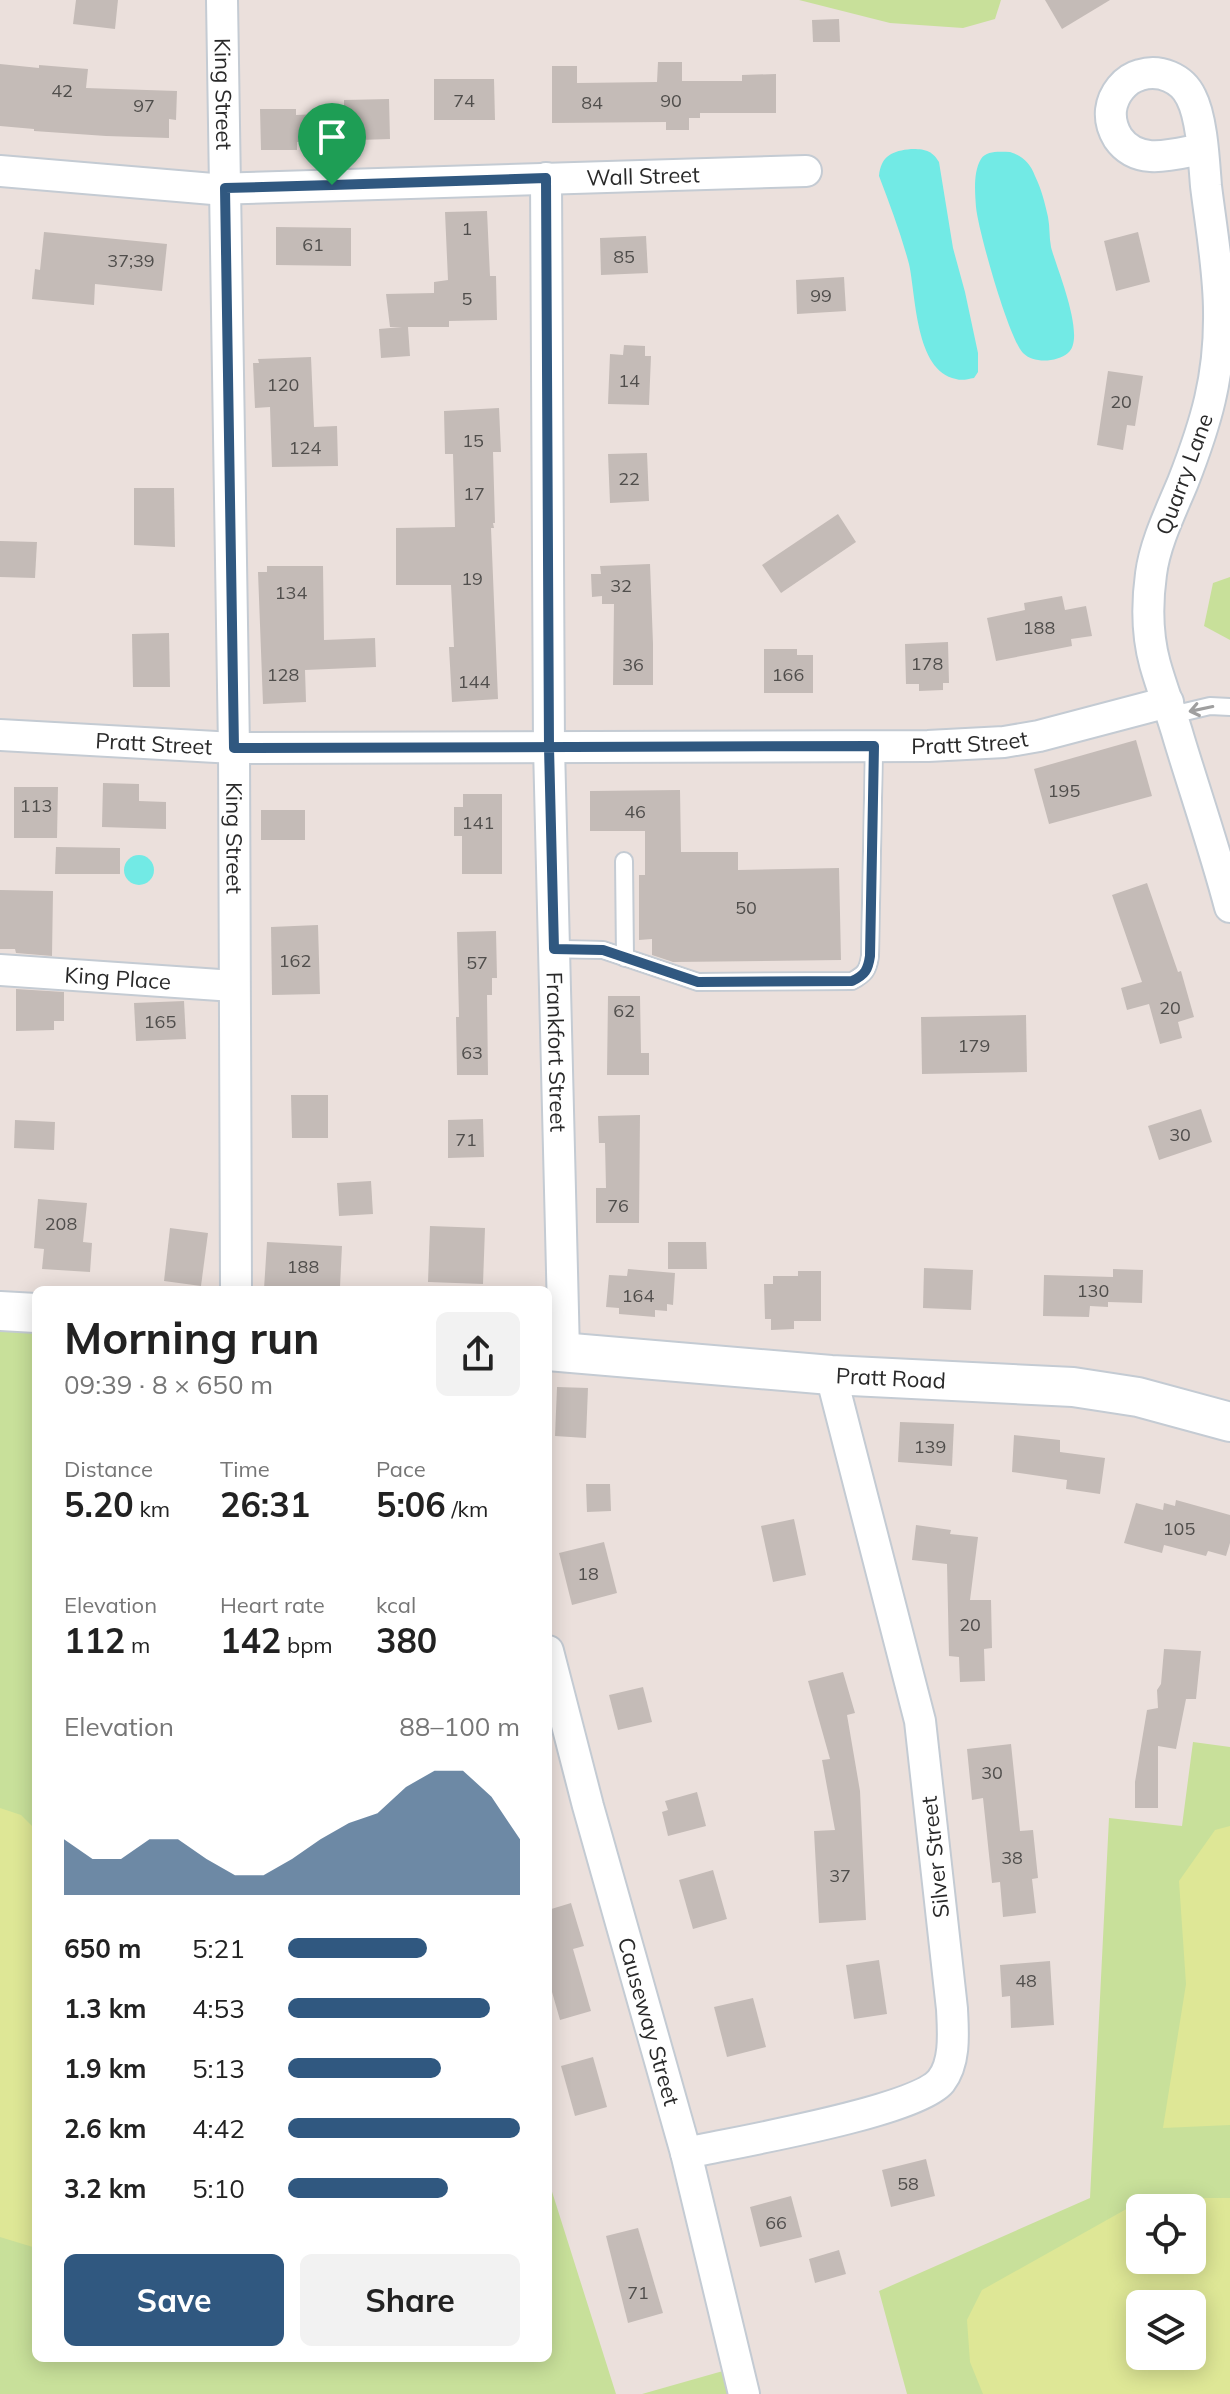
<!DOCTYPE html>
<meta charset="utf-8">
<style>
:root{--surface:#fff;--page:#f2f2f2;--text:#222;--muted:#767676;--accent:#305880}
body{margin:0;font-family:Mulish,sans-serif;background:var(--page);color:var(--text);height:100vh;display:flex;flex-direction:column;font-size:30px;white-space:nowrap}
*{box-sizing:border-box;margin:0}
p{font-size:26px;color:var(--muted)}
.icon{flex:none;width:44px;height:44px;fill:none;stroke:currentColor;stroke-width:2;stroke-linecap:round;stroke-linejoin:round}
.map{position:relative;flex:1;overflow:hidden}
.drawer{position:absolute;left:32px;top:1286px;width:520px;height:1076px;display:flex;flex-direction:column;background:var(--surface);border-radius:12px;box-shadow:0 4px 20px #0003}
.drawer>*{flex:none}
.tools{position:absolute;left:1126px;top:2194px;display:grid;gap:16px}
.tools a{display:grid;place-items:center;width:80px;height:80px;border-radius:12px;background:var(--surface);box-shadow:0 4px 20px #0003;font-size:40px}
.pin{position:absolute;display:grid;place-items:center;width:68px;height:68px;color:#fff;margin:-82px -34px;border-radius:50% 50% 50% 0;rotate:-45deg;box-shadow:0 0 8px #0007}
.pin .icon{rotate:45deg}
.round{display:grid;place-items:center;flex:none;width:84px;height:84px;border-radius:12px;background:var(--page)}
.head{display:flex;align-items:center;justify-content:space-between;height:136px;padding:0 32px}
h1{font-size:44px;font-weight:700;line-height:60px}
.stats{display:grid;grid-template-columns:repeat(3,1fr);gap:12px;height:136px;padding:8px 32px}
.stats div{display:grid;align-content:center}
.stats b{font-size:34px;font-weight:700}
.stats small{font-size:22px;font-weight:400}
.stats p{font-size:22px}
.chart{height:224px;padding:16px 32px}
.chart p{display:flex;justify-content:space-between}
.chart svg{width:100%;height:144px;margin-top:8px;fill:var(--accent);opacity:.7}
.primary-button{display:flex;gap:16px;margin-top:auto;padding:16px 32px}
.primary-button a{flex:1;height:92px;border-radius:12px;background:var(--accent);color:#fff;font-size:32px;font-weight:700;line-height:92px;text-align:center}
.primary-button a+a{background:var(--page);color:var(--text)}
ul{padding:0 32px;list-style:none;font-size:26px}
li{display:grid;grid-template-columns:128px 96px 1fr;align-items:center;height:60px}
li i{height:20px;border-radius:10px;background:var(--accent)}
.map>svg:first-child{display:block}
.green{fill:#c8e09a;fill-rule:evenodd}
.pitch{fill:#dee796;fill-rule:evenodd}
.water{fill:#72eae5}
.building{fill:#c4bbb7}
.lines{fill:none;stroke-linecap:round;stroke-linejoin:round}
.service-casing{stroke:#c4cbd3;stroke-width:20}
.minor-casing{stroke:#c4cbd3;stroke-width:34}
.tertiary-casing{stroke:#c4cbd3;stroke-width:42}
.service{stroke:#fff;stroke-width:16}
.minor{stroke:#fff;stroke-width:30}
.tertiary{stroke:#fff;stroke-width:38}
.oneway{stroke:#9f9f9f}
.route-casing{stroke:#fff;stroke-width:16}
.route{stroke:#305880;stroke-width:10}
.labels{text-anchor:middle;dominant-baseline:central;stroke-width:6;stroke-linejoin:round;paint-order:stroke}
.number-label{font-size:18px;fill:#504e4c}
.street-label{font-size:22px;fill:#292929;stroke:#fff}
</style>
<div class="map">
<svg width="1230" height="2394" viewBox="0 0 1230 2394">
<rect width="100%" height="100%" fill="#ebe0dc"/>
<g class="green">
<path d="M 799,0 L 1001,0 L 995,19 L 963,28 L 890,23 Z"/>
<path d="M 1230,577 L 1230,640 L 1204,626 L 1213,583 Z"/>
<path d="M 0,1311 L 36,1313 L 36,2358 L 548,2358 L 548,2179 L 616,2394 L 0,2394 Z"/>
<path d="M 1193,1742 L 1230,1747 L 1230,2394 L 907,2394 L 879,2291 L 1090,2198 L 1109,1818 L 1182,1826 ZM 1140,2208 L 1192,2208 L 1192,2260 L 1140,2260 ZM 1140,2304 L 1192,2304 L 1192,2356 L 1140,2356 Z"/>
<path d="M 737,2367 L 744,2394 L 642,2394 Z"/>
</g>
<g class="pitch">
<path d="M 0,1808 L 21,1815 L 36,1830 L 36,2248 L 0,2237 Z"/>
<path d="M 1230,1826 L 1230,2125 L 1163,2128 L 1186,1984 L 1179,1881 L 1215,1830 Z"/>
<path d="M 1146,2198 L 1230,2198 L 1230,2394 L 983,2394 L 970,2362 L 967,2320 L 982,2290 ZM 1192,2208 L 1192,2260 L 1140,2260 L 1140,2208 ZM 1192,2304 L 1192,2356 L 1140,2356 L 1140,2304 Z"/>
</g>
<g class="water">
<path d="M 911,149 C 924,149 932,150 939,162 L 953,248 L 965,292 L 978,353 L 978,372 L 974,378 C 968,379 962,381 956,379 C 915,371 916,295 909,264 C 901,234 890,205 879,176 C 881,155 893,151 911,149 Z"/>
<path d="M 1010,152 C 1023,156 1030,163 1035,176 C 1041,188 1045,203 1048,217 C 1050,227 1049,237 1051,247 C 1056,267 1087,338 1068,353 C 1057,362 1034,364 1023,353 C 1009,339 978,230 976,207 C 975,193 973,172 981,159 C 987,150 1000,152 1010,152 Z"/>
<circle cx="139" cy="870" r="15"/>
</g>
<g class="building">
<path d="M 76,0 L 118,0 L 115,29 L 73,24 Z"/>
<path d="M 1045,0 L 1110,0 L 1062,29 Z"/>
<path d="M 839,19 L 840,42 L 813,42 L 812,20 Z"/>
<path d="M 658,62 L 682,62 L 682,81 L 742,81 L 742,75 L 776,74 L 776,113 L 700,113 L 700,118 L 689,118 L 689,130 L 666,130 L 666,122 L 552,123 L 552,66 L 577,66 L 577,83 L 657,82 Z"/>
<path d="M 0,64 L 39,68 L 39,65 L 88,69 L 86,88 L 177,91 L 176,120 L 169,119 L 169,138 L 106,136 L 34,131 L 34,129 L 0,126 Z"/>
<path d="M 434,79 L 494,79 L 495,120 L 434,120 Z"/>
<path d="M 389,99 L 390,139 L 297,142 L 297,150 L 261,150 L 260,109 L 296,109 L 296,115 L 344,113 L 344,100 Z"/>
<path d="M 487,211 L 490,276 L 496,276 L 497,320 L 449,321 L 449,327 L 408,327 L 410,356 L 381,358 L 379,329 L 402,327 L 390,327 L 386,294 L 434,293 L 434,282 L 448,280 L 445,212 Z"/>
<path d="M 276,227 L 351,228 L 351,266 L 276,265 Z"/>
<path d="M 44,232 L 167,244 L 162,291 L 95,284 L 94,305 L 32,299 L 35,269 L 40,270 Z"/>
<path d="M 1138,232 L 1150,282 L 1116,291 L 1104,241 Z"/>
<path d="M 646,236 L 648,273 L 601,275 L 600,238 Z"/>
<path d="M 844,277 L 846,311 L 797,314 L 796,280 Z"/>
<path d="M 624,345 L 645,346 L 645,356 L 651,356 L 649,405 L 608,404 L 610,354 L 623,355 Z"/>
<path d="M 311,357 L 314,427 L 337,426 L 338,466 L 272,467 L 270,407 L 255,408 L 253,363 L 259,363 L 258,359 Z"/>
<path d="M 1108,371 L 1143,376 L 1135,426 L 1127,425 L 1123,450 L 1097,445 Z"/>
<path d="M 499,408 L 501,452 L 493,452 L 495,523 L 493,523 L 494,528 L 491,528 L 498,699 L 452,702 L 449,647 L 454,647 L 451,585 L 396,585 L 396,528 L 455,527 L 453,454 L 445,454 L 444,411 Z"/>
<path d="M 647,453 L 649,501 L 610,503 L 608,454 Z"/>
<path d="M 134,488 L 174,488 L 175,547 L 134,545 Z"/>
<path d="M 838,514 L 856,542 L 781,593 L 762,565 Z"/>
<path d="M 0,541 L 37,542 L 35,578 L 0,577 Z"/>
<path d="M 650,564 L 653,644 L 653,685 L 613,685 L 614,604 L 602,604 L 602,596 L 592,597 L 591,574 L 601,574 L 600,566 Z"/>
<path d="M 267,566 L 323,566 L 324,640 L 375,638 L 376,667 L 305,670 L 306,702 L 263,704 L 258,572 L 267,572 Z"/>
<path d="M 1062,596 L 1065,610 L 1086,606 L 1092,636 L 1071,639 L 1072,646 L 996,661 L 987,618 L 1025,610 L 1024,603 Z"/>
<path d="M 169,633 L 170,687 L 133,687 L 132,634 Z"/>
<path d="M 948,642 L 949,683 L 943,683 L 943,690 L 919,691 L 919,684 L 906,684 L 905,644 Z"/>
<path d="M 764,649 L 797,649 L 797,655 L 813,655 L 813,693 L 764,693 Z"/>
<path d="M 1136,740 L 1152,796 L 1049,824 L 1034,769 Z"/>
<path d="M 103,783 L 139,784 L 139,801 L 166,802 L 166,829 L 102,827 Z"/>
<path d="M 14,787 L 58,787 L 57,838 L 14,838 Z"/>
<path d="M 680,790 L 681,852 L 738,852 L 738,870 L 839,868 L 841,960 L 673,962 L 652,955 L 652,939 L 639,940 L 639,875 L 645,875 L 645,831 L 590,831 L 590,791 Z"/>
<path d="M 463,794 L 502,794 L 502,874 L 462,874 L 462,836 L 454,836 L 454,807 L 463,807 Z"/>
<rect x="261" y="810" width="44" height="30"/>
<path d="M 56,847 L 120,848 L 120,874 L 55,874 Z"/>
<path d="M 1147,883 L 1178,972 L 1181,971 L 1194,1017 L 1178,1022 L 1182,1038 L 1160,1044 L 1149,1004 L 1127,1010 L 1121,988 L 1142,982 L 1112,895 Z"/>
<path d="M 0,890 L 53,891 L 52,956 L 16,953 L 15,949 L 0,949 Z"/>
<path d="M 318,925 L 320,994 L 272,995 L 271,927 Z"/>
<path d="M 496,931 L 497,978 L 492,978 L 492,995 L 487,995 L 488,1075 L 457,1075 L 456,1017 L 459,1017 L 457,932 Z"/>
<path d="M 16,989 L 64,992 L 64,1021 L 54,1021 L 54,1030 L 16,1031 Z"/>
<path d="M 608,996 L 640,996 L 641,1053 L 649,1053 L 649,1075 L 607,1075 Z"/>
<path d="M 184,1001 L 186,1039 L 136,1041 L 134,1003 Z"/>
<path d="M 1026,1015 L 1027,1072 L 922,1074 L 921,1017 Z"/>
<path d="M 291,1095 L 328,1095 L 328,1138 L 292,1138 Z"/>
<path d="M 1201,1109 L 1212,1142 L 1159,1160 L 1148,1126 Z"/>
<path d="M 640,1115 L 639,1223 L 596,1223 L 596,1188 L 606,1188 L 605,1143 L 599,1143 L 598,1116 Z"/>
<path d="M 483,1119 L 484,1157 L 448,1158 L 448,1120 Z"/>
<path d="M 15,1120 L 55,1122 L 54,1150 L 14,1148 Z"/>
<path d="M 371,1181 L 373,1214 L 339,1216 L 337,1183 Z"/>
<path d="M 38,1199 L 87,1203 L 83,1242 L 92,1243 L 90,1272 L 42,1269 L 44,1249 L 34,1248 Z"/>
<path d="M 430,1226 L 485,1228 L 483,1284 L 428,1282 Z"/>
<path d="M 170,1228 L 208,1233 L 201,1286 L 164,1281 Z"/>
<path d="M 267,1242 L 342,1246 L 340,1287 L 330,1287 L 330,1290 L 264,1289 Z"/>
<path d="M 668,1242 L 706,1242 L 707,1269 L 668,1269 Z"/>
<path d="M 924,1268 L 973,1270 L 971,1310 L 923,1308 Z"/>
<path d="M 628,1269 L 675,1273 L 673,1305 L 667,1304 L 667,1311 L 655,1310 L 655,1317 L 619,1314 L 619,1308 L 606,1307 L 609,1275 L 627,1276 Z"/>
<path d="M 1113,1269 L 1143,1270 L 1142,1303 L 1108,1302 L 1108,1307 L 1090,1306 L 1089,1317 L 1043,1316 L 1044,1275 L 1113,1277 Z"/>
<path d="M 798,1271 L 821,1271 L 821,1321 L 794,1321 L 794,1329 L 771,1330 L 771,1319 L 765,1319 L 764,1284 L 773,1284 L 773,1276 L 798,1276 Z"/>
<path d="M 557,1387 L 588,1388 L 586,1438 L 555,1436 Z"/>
<path d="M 900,1422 L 954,1424 L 952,1466 L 898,1462 Z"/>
<path d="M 1014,1435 L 1060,1440 L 1060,1452 L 1105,1458 L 1100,1494 L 1066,1489 L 1067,1480 L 1012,1472 Z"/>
<path d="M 586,1484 L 610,1484 L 611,1511 L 587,1512 Z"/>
<path d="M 1176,1500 L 1230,1515 L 1230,1543 L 1226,1556 L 1208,1551 L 1206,1556 L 1164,1545 L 1162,1553 L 1124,1543 L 1136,1503 L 1163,1510 L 1164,1503 L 1175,1506 Z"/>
<path d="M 794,1519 L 806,1575 L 773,1582 L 761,1526 Z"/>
<path d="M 916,1525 L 951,1530 L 950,1534 L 978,1537 L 970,1600 L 991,1600 L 992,1648 L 984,1649 L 985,1681 L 960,1682 L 959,1657 L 949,1656 L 947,1564 L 912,1560 Z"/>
<path d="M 604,1542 L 617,1593 L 572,1605 L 559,1553 Z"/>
<path d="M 1164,1649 L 1201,1651 L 1196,1699 L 1186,1699 L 1176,1749 L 1158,1746 L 1158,1808 L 1135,1808 L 1135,1782 L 1147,1710 L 1158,1708 L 1157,1690 L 1161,1684 Z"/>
<path d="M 843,1672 L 855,1713 L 847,1715 L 860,1791 L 866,1920 L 819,1923 L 814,1831 L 835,1830 L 822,1760 L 830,1759 L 808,1681 Z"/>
<path d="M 643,1687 L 652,1722 L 618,1730 L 609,1695 Z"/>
<path d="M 1011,1744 L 1020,1831 L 1033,1830 L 1038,1878 L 1032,1879 L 1036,1913 L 1003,1917 L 1000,1882 L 992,1883 L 983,1798 L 972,1800 L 967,1749 Z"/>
<path d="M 697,1792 L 706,1826 L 668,1836 L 662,1812 L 668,1810 L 665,1801 Z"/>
<path d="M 713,1870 L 727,1919 L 693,1929 L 679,1880 Z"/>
<path d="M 571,1903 L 584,1946 L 573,1949 L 591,2011 L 560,2020 L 548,1978 L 548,1910 Z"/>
<path d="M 879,1960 L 887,2014 L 854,2019 L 846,1965 Z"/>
<path d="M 1050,1961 L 1054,2025 L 1011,2028 L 1010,1996 L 1002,1997 L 1000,1965 Z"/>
<path d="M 753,1998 L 766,2047 L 727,2057 L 714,2007 Z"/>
<path d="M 593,2057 L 607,2107 L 575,2116 L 561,2066 Z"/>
<path d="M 926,2159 L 935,2196 L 891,2207 L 882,2170 Z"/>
<path d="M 791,2196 L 802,2237 L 760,2247 L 750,2207 Z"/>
<path d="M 638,2228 L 663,2313 L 628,2323 L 606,2236 Z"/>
<path d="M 839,2250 L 846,2274 L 815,2283 L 809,2259 Z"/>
</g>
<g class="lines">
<defs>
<g id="service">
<path d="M 1172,715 L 1210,706 L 1230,707"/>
<path d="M 624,861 L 625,958"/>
<path d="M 554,949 L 603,950 L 698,982 L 852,981 C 865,974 868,970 870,956 L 874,746"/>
</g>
<g id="minor">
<path id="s1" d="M 222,0 L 234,748 L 236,1290"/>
<path d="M 1202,149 C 1174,154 1138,167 1118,138 C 1113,130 1110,120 1111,110 C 1113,94 1125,79 1140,75 C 1160,69 1182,78 1191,97 C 1202,118 1204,161 1206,186 C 1211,227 1219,271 1219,312 C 1220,377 1206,423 1183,482 C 1171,511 1155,543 1151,574 C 1147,603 1147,635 1155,664 C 1162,689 1172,714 1179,739 C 1196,795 1215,850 1230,907"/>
<path id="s2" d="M 0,171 L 213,189 L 806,171"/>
<path id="s3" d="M 546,178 L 549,747 L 564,1352"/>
<path id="s4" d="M 0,735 L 234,748 L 928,746 L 1004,742 L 1039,736 L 1168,702"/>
<path id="s5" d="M 0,970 L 234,986"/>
<path id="s6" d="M 548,1651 L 588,1806 L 686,2153 L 744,2394"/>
<path d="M 686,2153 C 732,2143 916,2112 941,2081 C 956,2062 953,2031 952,2009 L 920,1721 L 831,1375"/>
</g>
<g id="tertiary">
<path d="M 0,1311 L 36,1313"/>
<path id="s7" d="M 548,1351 L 831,1375 L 1073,1387 L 1138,1397 L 1230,1422"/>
</g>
</defs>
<use href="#service" class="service-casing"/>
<use href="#minor" class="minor-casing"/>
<use href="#tertiary" class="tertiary-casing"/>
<use href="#service" class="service"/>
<use href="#minor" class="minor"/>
<use href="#tertiary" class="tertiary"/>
</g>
<defs><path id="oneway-shaft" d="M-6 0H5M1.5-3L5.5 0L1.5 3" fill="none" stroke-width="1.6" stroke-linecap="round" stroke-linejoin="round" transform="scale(2)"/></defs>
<use class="oneway" href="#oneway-shaft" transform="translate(1201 709) rotate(168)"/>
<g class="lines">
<defs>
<path id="route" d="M 332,185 L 225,188 L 234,748 L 874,746 L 870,956 C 868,970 865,975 852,981 L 698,982 L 603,950 L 554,949 L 549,747 L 546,178 L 332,185"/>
</defs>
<use href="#route" class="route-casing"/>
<use href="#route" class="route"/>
</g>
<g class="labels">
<g class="number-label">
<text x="62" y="90">42</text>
<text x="464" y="100">74</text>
<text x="671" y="100">90</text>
<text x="592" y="102">84</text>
<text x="144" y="105">97</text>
<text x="467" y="228">1</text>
<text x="313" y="244">61</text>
<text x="624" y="256">85</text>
<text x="131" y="260">37;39</text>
<text x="821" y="295">99</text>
<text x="467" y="298">5</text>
<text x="629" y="380">14</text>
<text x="283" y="384">120</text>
<text x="1121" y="401">20</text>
<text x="473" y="440">15</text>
<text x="305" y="447">124</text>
<text x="629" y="478">22</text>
<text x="474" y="493">17</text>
<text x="472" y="578">19</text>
<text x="621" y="585">32</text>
<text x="291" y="592">134</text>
<text x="1039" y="627">188</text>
<text x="927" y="663">178</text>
<text x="633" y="664">36</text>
<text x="283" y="674">128</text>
<text x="788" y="674">166</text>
<text x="474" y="681">144</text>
<text x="1064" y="790">195</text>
<text x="36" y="805">113</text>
<text x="635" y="811">46</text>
<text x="478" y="822">141</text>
<text x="746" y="907">50</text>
<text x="295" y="960">162</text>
<text x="477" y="962">57</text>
<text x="1170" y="1007">20</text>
<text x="624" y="1010">62</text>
<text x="160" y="1021">165</text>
<text x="974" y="1045">179</text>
<text x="472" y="1052">63</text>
<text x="1180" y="1134">30</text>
<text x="466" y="1139">71</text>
<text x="618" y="1205">76</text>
<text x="61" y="1223">208</text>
<text x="303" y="1266">188</text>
<text x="1093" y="1290">130</text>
<text x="638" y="1295">164</text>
<text x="930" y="1446">139</text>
<text x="1179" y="1528">105</text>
<text x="588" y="1573">18</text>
<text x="970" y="1624">20</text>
<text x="992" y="1772">30</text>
<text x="1012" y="1857">38</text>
<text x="840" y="1875">37</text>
<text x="1026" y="1980">48</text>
<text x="908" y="2183">58</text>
<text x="776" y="2222">66</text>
<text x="638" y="2292">71</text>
</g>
<g class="street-label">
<text stroke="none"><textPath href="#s1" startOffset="94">King Street</textPath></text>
<text stroke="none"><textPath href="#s2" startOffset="644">Wall Street</textPath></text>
<text transform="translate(1184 474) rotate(-70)">Quarry Lane</text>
<text stroke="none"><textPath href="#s4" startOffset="970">Pratt Street</textPath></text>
<text stroke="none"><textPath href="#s4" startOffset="154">Pratt Street</textPath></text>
<text stroke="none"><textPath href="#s1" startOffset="838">King Street</textPath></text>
<text stroke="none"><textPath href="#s5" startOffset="118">King Place</textPath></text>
<text stroke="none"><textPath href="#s3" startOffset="874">Frankfort Street</textPath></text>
<text stroke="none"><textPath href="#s7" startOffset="344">Pratt Road</textPath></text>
<text transform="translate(935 1857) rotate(-96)">Silver Street</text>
<text stroke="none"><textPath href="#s6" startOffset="384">Causeway Street</textPath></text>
</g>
</g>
</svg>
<div class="tools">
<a><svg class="icon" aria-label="locate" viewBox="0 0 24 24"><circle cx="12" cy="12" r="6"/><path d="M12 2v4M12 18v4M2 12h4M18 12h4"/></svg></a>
<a><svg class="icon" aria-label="layers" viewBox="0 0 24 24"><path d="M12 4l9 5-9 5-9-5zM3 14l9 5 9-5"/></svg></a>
</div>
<div class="pin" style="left:332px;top:185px;background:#1e9e55"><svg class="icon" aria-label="arrive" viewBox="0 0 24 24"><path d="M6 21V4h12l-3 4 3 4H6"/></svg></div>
<section class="drawer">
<div class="head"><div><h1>Morning run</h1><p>09:39 · 8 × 650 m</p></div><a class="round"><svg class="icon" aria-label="share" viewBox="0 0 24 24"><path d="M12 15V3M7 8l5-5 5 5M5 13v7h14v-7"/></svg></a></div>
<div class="stats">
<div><p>Distance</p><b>5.20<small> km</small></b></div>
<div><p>Time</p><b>26:31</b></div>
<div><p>Pace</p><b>5:06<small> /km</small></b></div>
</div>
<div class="stats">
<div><p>Elevation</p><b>112<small> m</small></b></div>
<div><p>Heart rate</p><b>142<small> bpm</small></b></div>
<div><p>kcal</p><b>380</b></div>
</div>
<div class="chart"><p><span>Elevation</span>88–100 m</p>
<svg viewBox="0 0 160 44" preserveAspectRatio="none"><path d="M0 44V27L10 33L20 33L30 27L40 27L50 33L60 38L70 38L80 33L90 27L100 22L110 19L120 11L130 6L140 6L150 14L160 27V44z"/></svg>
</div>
<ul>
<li><b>650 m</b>5:21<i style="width:60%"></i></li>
<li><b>1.3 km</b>4:53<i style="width:87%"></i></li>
<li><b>1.9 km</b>5:13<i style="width:66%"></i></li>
<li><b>2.6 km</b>4:42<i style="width:100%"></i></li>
<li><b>3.2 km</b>5:10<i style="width:69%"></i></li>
</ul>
<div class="primary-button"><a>Save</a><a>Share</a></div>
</section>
</div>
